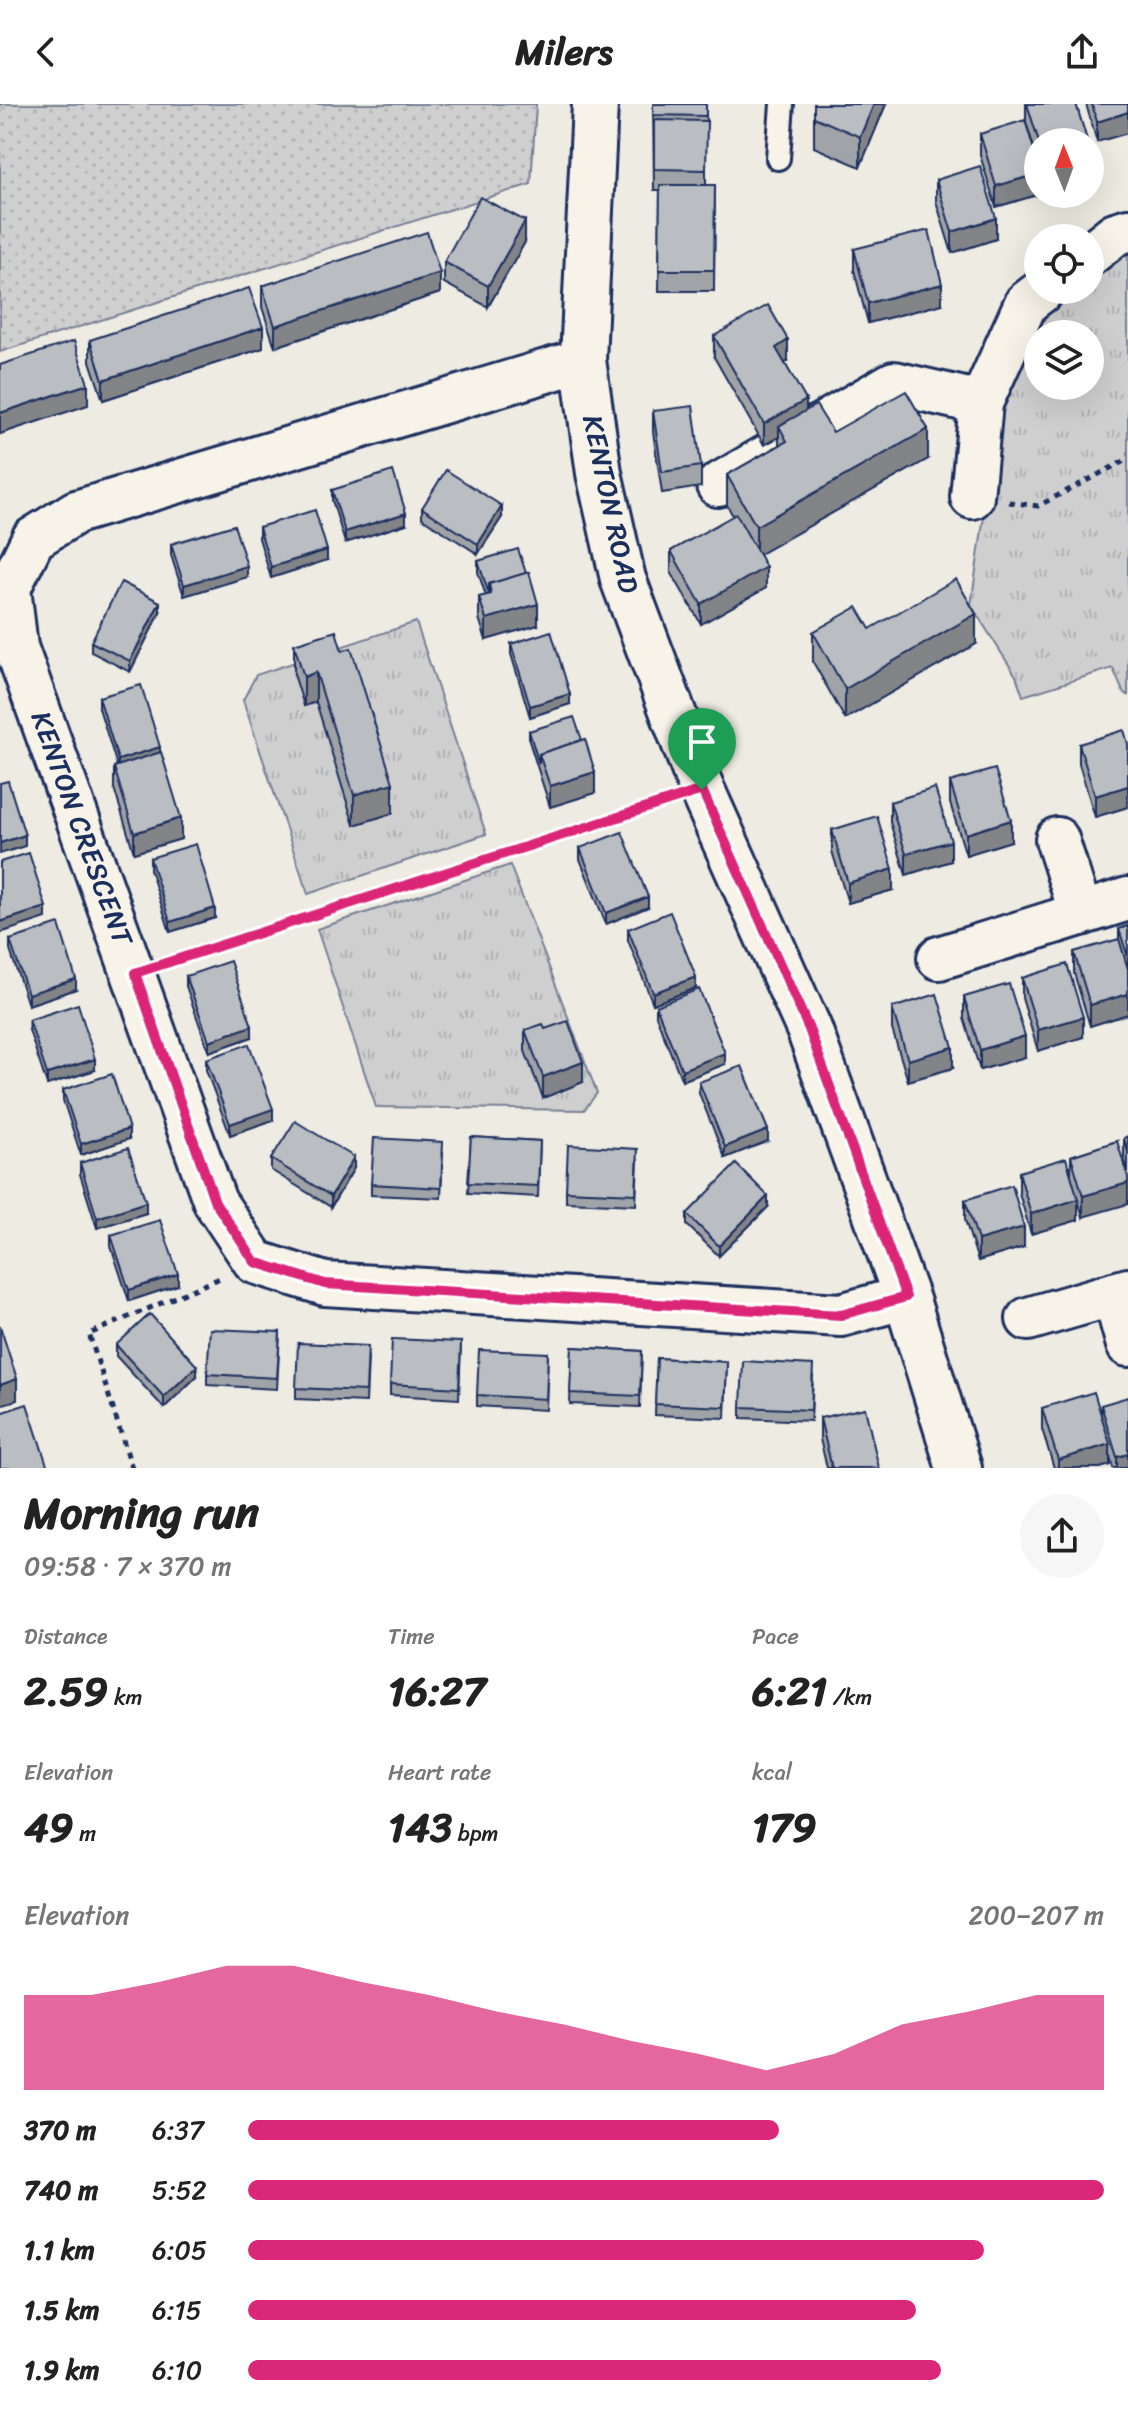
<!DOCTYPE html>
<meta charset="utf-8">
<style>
:root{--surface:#fff;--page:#f6f6f6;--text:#222;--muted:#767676;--accent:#db2777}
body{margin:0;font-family:Sriracha,sans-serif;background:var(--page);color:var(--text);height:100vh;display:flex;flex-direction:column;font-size:30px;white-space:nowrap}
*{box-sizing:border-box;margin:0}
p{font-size:26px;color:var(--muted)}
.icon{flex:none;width:44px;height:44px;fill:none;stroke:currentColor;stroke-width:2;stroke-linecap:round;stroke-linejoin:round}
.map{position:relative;height:1364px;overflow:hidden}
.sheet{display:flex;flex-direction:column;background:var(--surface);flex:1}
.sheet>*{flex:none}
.needle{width:52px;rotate:359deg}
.buttons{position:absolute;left:1024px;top:24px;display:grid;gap:16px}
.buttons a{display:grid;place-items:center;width:80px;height:80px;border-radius:50%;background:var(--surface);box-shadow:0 8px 32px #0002;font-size:40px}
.pin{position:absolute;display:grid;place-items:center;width:68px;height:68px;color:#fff;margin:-82px -34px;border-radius:50% 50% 50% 0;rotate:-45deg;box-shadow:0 0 8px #0007}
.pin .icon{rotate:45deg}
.round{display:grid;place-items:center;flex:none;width:84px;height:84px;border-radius:42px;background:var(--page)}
.headline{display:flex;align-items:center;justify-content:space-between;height:136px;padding:0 24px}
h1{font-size:44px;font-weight:700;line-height:60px}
.figures{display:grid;grid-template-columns:repeat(3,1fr);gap:12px;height:136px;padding:8px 24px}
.figures div{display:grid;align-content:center}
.figures b{font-size:40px;font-weight:700}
.figures small{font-size:22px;font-weight:400}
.figures p{font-size:22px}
.chart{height:224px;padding:16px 24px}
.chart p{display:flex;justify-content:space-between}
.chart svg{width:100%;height:144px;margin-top:8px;fill:var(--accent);opacity:.7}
ul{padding:0 24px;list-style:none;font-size:26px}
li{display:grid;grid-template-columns:128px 96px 1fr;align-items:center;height:60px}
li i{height:20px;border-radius:10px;background:var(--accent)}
header{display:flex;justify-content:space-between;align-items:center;height:104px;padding:0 24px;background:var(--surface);font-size:36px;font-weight:700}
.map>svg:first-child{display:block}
.grass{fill:url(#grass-tufts);stroke:#757f96;stroke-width:2;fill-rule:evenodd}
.garden{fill:url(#garden-dots);stroke:#757f96;stroke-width:2}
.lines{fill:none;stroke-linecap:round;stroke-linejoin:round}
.lane-casing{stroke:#1b2f5e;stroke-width:28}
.street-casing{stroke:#1b2f5e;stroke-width:48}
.secondary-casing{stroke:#1b2f5e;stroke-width:50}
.path{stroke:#1b2f5e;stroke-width:5;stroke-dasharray:6 6;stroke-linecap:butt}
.lane{stroke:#f7f3e8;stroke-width:22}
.street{stroke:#f7f3e8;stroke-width:42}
.secondary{stroke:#f7f3e8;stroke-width:44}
.wall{fill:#a0a3a7;stroke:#1b2f5e;stroke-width:2}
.shaded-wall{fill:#828488;stroke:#1b2f5e;stroke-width:2}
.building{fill:#babdc2;stroke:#1b2f5e;stroke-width:2}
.route-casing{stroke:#fff;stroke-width:16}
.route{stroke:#db2777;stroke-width:10}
.labels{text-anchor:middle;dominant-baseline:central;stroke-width:6;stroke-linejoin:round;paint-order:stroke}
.street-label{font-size:28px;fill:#1b2f5e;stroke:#f7f3e8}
</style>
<header><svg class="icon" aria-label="back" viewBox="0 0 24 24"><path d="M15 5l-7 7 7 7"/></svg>Milers<svg class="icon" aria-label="share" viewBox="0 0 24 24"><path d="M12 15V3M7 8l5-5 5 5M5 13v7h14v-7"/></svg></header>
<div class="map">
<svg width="1128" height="1364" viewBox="0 0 1128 1364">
<defs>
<pattern id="grass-tufts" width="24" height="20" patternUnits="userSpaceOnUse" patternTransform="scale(2)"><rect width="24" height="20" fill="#cfcfcf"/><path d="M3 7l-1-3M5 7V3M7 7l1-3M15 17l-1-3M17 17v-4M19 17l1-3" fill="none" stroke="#b1b2b4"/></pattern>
<pattern id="garden-dots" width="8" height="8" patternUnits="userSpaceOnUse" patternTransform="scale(2)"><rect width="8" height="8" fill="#cfcfcf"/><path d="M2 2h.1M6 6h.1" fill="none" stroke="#b1b2b4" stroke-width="1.8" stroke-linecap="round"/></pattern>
</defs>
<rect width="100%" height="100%" fill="#eeebe2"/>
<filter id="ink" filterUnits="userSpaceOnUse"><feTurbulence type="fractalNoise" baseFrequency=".0125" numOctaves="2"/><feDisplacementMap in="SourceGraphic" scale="16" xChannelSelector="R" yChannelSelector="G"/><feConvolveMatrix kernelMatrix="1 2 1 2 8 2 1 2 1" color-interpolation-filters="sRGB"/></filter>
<g filter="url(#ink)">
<g class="grass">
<path d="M 1128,147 L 1128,591 L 1123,588 L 1113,564 L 1023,592 L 1016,572 L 971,501 L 997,322 L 1012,269 L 1037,220 L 1076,186 L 1090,186 L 1090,174 L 1118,149 ZM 1038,230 L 1090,230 L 1090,282 L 1038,282 Z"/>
<path d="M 416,518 L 486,730 L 308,790 L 243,596 L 256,571 Z"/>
<path d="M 510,761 L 597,989 L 584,1006 L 376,1003 L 317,825 Z"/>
</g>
<path class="garden" d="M 0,0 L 536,0 L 531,80 L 0,248 Z"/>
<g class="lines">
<defs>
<path id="lane" d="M 778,54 L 782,0"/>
<g id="street">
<path d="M 1090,150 L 1115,130 L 1128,126"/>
<path d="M 583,256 L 76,408 L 33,435 L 9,484 L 16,543 L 215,1098 L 255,1158 L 325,1180 L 841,1211 L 906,1193"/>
<path d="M 718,381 L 894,279 L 981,299"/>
<path d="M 972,393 L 981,299 L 1026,199 L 1043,186"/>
<path d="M 1057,735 L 1081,810"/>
<path d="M 939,854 L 1128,795"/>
<path d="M 1114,1190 L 1128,1241"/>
<path d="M 1028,1215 L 1128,1186"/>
</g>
<path id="secondary" d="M 595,0 L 583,256 L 599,369 L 623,475 L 702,686 L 809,925 L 906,1193 L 959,1364"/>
</defs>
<use href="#lane" class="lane-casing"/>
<use href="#street" class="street-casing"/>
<use href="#secondary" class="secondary-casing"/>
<g class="path">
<path d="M 1009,398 L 1038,402 L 1128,355"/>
<path d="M 170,858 L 663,699"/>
<path d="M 132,1364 L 89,1230 L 220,1174"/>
</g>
<use href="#lane" class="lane"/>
<use href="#street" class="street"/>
<use href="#secondary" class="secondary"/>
</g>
<g class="wall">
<path d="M 653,0 L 706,0 L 706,81 L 715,81 L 714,187 L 659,187 L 660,86 L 654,86 Z"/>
<path d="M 814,0 L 886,0 L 860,63 L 814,43 Z"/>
<path d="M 1026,0 L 1076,0 L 1087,38 L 1038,38 L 1038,57 L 1026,18 Z"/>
<path d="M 1086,0 L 1128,0 L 1097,38 Z"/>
<path d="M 980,30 L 1038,90 L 1040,90 L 996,103 L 980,51 Z"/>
<path d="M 936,76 L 996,135 L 952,149 L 936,97 Z"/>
<path d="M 525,138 L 488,203 L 444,179 L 444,158 Z"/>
<path d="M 854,145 L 942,200 L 868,219 L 854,166 Z"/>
<path d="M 262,182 L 440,189 L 275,243 L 262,203 Z"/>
<path d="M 714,232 L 788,257 L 785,259 L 806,306 L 833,328 L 928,355 L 759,450 L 766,484 L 701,520 L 671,468 L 671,447 L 733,412 L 727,401 L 727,371 L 779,341 L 779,333 L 764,341 L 714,253 Z"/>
<path d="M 90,236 L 263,244 L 103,296 L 90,257 Z"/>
<path d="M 653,307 L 701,362 L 701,383 L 662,389 L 653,328 Z"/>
<path d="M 332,386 L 406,420 L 345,439 L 332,396 Z"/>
<path d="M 422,404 L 502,413 L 478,450 L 422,414 Z"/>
<path d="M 259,423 L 327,456 L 271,474 L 259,434 Z"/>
<path d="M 171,440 L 247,473 L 184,492 L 171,451 Z"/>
<path d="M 478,457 L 538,521 L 486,536 L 479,514 L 479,493 L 486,492 L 478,468 Z"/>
<path d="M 160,508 L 130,568 L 91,548 L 91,538 Z"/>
<path d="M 870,525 L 976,540 L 845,615 L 813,558 L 813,528 Z"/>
<path d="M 294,540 L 342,547 L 393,709 L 354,721 L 316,598 L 304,602 L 294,570 Z"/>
<path d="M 511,540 L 570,600 L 530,613 L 511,550 Z"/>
<path d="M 99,593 L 160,649 L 181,735 L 134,749 L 114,684 L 114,663 L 117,662 L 99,604 Z"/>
<path d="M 529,627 L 595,689 L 550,703 L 529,637 Z"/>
<path d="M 1079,640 L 1128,640 L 1128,703 L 1095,713 L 1079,660 Z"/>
<path d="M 950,678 L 1011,737 L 966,751 L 950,699 Z"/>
<path d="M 890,698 L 951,757 L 906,771 L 890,718 Z"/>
<path d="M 832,726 L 893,786 L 848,799 L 832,747 Z"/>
<path d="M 580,744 L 648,803 L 606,820 L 580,755 Z"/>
<path d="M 150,754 L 215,814 L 170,828 L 150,765 Z"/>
<path d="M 1128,822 L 1128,910 L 1090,922 L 1074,869 L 1074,848 L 1119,837 L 1119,825 Z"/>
<path d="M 628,825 L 696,884 L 653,900 L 628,836 Z"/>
<path d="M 10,836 L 76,885 L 28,901 L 10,846 Z"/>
<path d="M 186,872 L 252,933 L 209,948 L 186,882 Z"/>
<path d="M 1022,874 L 1083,933 L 1038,947 L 1022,894 Z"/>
<path d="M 964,893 L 1025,953 L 980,966 L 964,914 Z"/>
<path d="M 656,902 L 725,960 L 682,977 L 656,912 Z"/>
<path d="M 892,904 L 953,964 L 908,977 L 892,925 Z"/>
<path d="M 29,916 L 95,966 L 47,981 L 29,926 Z"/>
<path d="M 525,926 L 583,978 L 543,994 L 525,947 Z"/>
<path d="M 206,955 L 273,1016 L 230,1031 L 206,966 Z"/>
<path d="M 699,978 L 768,1037 L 725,1054 L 699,989 Z"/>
<path d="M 63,986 L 129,1035 L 81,1051 L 63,996 Z"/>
<path d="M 1128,1032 L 1128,1068 L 1124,1054 L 1124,1034 Z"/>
<path d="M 471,1033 L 540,1037 L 538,1093 L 468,1089 Z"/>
<path d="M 1117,1037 L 1083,1113 L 1078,1096 L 1078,1116 L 1031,1130 L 1019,1089 L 1019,1068 L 1071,1071 L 1071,1052 Z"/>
<path d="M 443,1049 L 441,1094 L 371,1091 L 371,1080 Z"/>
<path d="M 271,1055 L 354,1064 L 331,1103 L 271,1066 Z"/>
<path d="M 638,1056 L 636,1101 L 566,1098 L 566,1087 Z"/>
<path d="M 80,1059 L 146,1109 L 97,1124 L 80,1070 Z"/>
<path d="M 965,1096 L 1024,1143 L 978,1157 L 965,1116 Z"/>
<path d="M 768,1103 L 719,1152 L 687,1121 L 687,1110 Z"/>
<path d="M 111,1131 L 178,1181 L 129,1197 L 111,1142 Z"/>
<path d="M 280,1228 L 277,1285 L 207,1281 L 207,1270 Z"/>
<path d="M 461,1238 L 459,1295 L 390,1291 L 390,1280 Z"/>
<path d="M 116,1241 L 197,1272 L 164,1304 L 116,1252 Z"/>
<path d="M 572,1243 L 642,1247 L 640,1303 L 570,1300 Z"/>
<path d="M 548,1249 L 546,1306 L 477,1302 L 477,1291 Z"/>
<path d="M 368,1253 L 366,1298 L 296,1295 L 296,1284 Z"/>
<path d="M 657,1254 L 727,1258 L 725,1314 L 655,1311 Z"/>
<path d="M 813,1272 L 811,1317 L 741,1314 L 741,1303 Z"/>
<path d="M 1101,1301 L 1128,1364 L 1113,1364 L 1110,1352 L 1110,1361 L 1100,1364 L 1054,1364 L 1042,1325 L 1042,1304 L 1101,1310 Z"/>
<path d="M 820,1314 L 879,1364 L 827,1364 L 820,1335 Z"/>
</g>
<g class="shaded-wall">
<path d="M 874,0 L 886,0 L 860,63 L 860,33 Z"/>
<path d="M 1128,8 L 1128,29 L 1097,38 L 1097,18 Z"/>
<path d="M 1038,70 L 1038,90 L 1040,90 L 996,103 L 996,82 Z"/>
<path d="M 996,114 L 996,135 L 952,149 L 952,128 Z"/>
<path d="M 525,117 L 525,138 L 488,203 L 488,182 Z"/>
<path d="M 440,169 L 440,189 L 275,243 L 275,222 Z"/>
<path d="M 942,180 L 942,200 L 868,219 L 868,199 Z"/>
<path d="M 263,223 L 263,244 L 103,296 L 103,276 Z"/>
<path d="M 788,236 L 788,257 L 776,264 L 776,244 Z"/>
<path d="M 88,280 L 88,301 L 0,330 L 0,309 Z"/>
<path d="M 806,296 L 806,317 L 779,322 L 779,333 L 764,341 L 764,320 Z"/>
<path d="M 928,325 L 928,355 L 756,452 L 756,422 Z"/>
<path d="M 502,402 L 502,413 L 478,450 L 478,440 Z"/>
<path d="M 406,409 L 406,420 L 345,439 L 345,428 Z"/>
<path d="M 327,446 L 327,456 L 271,474 L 271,463 Z"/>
<path d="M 247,462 L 247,473 L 184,492 L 184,481 Z"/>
<path d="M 766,463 L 766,484 L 701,520 L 701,500 Z"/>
<path d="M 160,498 L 160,508 L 130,568 L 130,557 Z"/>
<path d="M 538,500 L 538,521 L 486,536 L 486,515 Z"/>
<path d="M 976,510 L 976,540 L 845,615 L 845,585 Z"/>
<path d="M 316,568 L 316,598 L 304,602 L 304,573 Z"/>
<path d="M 570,590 L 570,600 L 530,613 L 530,602 Z"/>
<path d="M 160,643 L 160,653 L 118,666 L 118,656 Z"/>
<path d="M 595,668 L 595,689 L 550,703 L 550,682 Z"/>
<path d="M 393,679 L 393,709 L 354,721 L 354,691 Z"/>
<path d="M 1128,682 L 1128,703 L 1095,713 L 1095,692 Z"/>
<path d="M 181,714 L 181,735 L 134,749 L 134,729 Z"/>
<path d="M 1011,716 L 1011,737 L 966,751 L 966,730 Z"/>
<path d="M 25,731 L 25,742 L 0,750 L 0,739 Z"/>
<path d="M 951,737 L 951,757 L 906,771 L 906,750 Z"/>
<path d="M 893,765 L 893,786 L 848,799 L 848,779 Z"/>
<path d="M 648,793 L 648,803 L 606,820 L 606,809 Z"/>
<path d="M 46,803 L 46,814 L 0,829 L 0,818 Z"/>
<path d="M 215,804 L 215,814 L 170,828 L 170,818 Z"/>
<path d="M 696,873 L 696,884 L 653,900 L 653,889 Z"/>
<path d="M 76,875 L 76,885 L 28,901 L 28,890 Z"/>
<path d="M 1128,890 L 1128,910 L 1090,922 L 1090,901 Z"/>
<path d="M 1083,913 L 1083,933 L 1038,947 L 1038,926 Z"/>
<path d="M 252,922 L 252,933 L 209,948 L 209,937 Z"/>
<path d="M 1025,932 L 1025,953 L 980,966 L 980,946 Z"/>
<path d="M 953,943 L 953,964 L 908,977 L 908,956 Z"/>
<path d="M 725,949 L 725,960 L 682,977 L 682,966 Z"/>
<path d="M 95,955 L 95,966 L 47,981 L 47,970 Z"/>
<path d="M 583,958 L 583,978 L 543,994 L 543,973 Z"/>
<path d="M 273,1005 L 273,1016 L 230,1031 L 230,1020 Z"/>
<path d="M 129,1025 L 129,1035 L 81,1051 L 81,1040 Z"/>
<path d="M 768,1026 L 768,1037 L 725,1054 L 725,1043 Z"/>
<path d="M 354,1053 L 354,1064 L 331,1103 L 331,1092 Z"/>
<path d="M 1128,1079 L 1128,1100 L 1083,1113 L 1083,1092 Z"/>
<path d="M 768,1092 L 768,1103 L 719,1152 L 719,1142 Z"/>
<path d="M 1078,1095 L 1078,1116 L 1031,1130 L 1031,1110 Z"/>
<path d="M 146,1098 L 146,1109 L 97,1124 L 97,1114 Z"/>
<path d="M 1024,1123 L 1024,1143 L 978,1157 L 978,1136 Z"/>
<path d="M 178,1170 L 178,1181 L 129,1197 L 129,1186 Z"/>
<path d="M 197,1262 L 197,1272 L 164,1304 L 164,1293 Z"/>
<path d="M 17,1275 L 17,1296 L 0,1301 L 0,1281 Z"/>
<path d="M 1110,1340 L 1110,1361 L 1100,1364 L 1058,1364 L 1058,1356 Z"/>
<path d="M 1128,1350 L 1128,1364 L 1117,1364 L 1117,1353 Z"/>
</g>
<g class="building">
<path d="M 653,0 L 706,0 L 706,12 L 653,11 Z"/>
<path d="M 814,0 L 874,0 L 860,33 L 814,13 Z"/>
<path d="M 1027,0 L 1076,0 L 1087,36 L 1081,38 L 1039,38 Z"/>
<path d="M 1092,0 L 1128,0 L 1128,8 L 1097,18 Z"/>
<path d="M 654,16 L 707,17 L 706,66 L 654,65 Z"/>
<path d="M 1025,16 L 1038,59 L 1038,70 L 996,82 L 980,30 Z"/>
<path d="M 980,62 L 996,114 L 952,128 L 936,76 Z"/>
<path d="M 660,81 L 715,81 L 714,166 L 659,166 Z"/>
<path d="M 480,93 L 525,117 L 488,182 L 444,158 Z"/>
<path d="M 929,126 L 942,180 L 868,199 L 854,145 Z"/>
<path d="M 427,128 L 440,169 L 275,222 L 262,182 Z"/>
<path d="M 249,184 L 263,223 L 103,276 L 90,236 Z"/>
<path d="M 768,201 L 788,236 L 776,244 L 806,296 L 764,320 L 714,232 Z"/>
<path d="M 74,237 L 88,280 L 0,309 L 0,261 Z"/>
<path d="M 906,287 L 928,325 L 756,422 L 727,371 L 787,337 L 779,322 L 816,301 L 833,328 Z"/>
<path d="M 693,302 L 701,362 L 662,368 L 653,307 Z"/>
<path d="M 446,366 L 502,402 L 478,440 L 422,404 Z"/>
<path d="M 393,367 L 406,409 L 345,428 L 332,386 Z"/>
<path d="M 315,406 L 327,446 L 271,463 L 259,423 Z"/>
<path d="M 736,410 L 766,463 L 701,500 L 671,447 Z"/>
<path d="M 234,421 L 247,462 L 184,481 L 171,440 Z"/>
<path d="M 518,445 L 526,469 L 489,480 L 489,490 L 478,457 Z"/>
<path d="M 529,468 L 538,500 L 486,515 L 479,493 L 491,490 L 489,480 Z"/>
<path d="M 956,475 L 976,510 L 845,585 L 813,528 L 857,503 L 870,525 Z"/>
<path d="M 121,478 L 160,498 L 130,557 L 91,538 Z"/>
<path d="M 336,527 L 342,547 L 351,544 L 393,679 L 354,691 L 316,568 L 304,573 L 294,540 Z"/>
<path d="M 551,527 L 570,590 L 530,602 L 511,540 Z"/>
<path d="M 141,581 L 160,643 L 118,656 L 99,593 Z"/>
<path d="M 574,613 L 582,636 L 539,650 L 539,660 L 529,627 Z"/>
<path d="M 1124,626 L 1128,640 L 1128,682 L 1095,692 L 1079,640 Z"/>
<path d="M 585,635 L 595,668 L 550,682 L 539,650 Z"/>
<path d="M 161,648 L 181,714 L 134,729 L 114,663 Z"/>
<path d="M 995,665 L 1011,716 L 966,730 L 950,678 Z"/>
<path d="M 8,677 L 25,731 L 0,739 L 0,679 Z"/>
<path d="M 935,684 L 951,737 L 906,750 L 890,698 Z"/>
<path d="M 877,712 L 893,765 L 848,779 L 832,726 Z"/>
<path d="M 622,728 L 648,793 L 606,809 L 580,744 Z"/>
<path d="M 196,740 L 215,804 L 170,818 L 150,754 Z"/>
<path d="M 29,749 L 46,803 L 0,818 L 0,758 Z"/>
<path d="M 670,808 L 696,873 L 653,889 L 628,825 Z"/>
<path d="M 59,820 L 76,875 L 28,890 L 10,836 Z"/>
<path d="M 1128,822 L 1128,853 L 1119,825 Z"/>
<path d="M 1119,835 L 1128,865 L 1128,890 L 1090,901 L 1074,848 Z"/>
<path d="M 230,857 L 252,922 L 209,937 L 186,872 Z"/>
<path d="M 1067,860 L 1083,913 L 1038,926 L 1022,874 Z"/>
<path d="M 1009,880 L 1025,932 L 980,946 L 964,893 Z"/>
<path d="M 699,885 L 725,949 L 682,966 L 656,902 Z"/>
<path d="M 937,890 L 953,943 L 908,956 L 892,904 Z"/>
<path d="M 78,900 L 95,955 L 47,970 L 29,916 Z"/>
<path d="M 568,917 L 583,958 L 543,973 L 525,926 L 543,920 L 545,925 Z"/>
<path d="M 249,940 L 273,1005 L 230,1020 L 206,955 Z"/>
<path d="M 742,962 L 768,1026 L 725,1043 L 699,978 Z"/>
<path d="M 112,970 L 129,1025 L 81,1040 L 63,986 Z"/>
<path d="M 295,1017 L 354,1053 L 331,1092 L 271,1055 Z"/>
<path d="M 1128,1032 L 1128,1048 L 1124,1034 Z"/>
<path d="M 471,1033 L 540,1037 L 538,1082 L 468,1079 Z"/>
<path d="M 374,1034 L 443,1038 L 441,1084 L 371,1080 Z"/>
<path d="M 1117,1037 L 1128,1073 L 1128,1079 L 1083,1092 L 1071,1052 Z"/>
<path d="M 568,1041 L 638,1045 L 636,1090 L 566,1087 Z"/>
<path d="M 128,1044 L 146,1098 L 97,1114 L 80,1059 Z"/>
<path d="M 1066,1054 L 1078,1095 L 1031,1110 L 1019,1068 Z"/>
<path d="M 736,1060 L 768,1092 L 719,1142 L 687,1110 Z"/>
<path d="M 1012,1081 L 1024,1123 L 978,1136 L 965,1096 Z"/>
<path d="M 160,1116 L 178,1170 L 129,1186 L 111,1131 Z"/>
<path d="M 150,1210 L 197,1262 L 164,1293 L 116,1241 Z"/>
<path d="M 0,1222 L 17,1275 L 0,1281 Z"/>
<path d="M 210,1225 L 280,1228 L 277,1274 L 207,1270 Z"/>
<path d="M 392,1235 L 461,1238 L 459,1284 L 390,1280 Z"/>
<path d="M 298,1239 L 368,1242 L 366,1287 L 296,1284 Z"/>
<path d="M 572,1243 L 642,1247 L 640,1292 L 570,1289 Z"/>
<path d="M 479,1246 L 548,1249 L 546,1295 L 477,1291 Z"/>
<path d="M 657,1254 L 727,1258 L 725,1303 L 655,1300 Z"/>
<path d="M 743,1257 L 813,1261 L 811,1306 L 741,1303 Z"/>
<path d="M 1094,1288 L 1110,1340 L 1058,1356 L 1042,1304 Z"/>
<path d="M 1128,1293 L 1128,1350 L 1117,1353 L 1101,1301 Z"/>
<path d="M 27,1300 L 48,1364 L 0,1364 L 0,1309 Z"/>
<path d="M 865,1304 L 879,1364 L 832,1364 L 820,1314 Z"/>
</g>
</g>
<g class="lines" filter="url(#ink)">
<defs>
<path id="route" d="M 702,686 L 809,925 L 906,1193 L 841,1211 L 325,1180 L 255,1158 L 215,1098 L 135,869 Z"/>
</defs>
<use href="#route" class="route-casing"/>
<use href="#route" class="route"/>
</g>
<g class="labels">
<g class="street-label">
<text transform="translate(611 400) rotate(78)">KENTON ROAD</text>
<text transform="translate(82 724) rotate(70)">KENTON CRESCENT</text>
</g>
</g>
</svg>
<div class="buttons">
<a><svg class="needle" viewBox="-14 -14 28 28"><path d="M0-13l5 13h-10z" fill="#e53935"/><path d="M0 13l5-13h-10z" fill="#767676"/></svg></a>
<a><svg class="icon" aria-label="locate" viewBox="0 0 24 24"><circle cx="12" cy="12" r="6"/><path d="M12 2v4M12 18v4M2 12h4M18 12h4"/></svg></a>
<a><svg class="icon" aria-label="layers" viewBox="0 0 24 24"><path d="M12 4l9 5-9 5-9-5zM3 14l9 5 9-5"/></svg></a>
</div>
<div class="pin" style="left:702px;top:686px;background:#1e9e55"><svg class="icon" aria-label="arrive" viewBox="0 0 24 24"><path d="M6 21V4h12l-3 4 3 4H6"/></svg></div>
</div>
<section class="sheet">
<div class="headline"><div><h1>Morning run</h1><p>09:58 · 7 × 370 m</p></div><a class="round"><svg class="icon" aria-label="share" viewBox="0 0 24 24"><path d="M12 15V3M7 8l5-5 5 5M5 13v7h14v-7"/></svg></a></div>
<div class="figures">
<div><p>Distance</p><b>2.59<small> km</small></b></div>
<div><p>Time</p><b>16:27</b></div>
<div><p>Pace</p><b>6:21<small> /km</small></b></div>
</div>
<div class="figures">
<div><p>Elevation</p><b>49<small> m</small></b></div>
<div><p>Heart rate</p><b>143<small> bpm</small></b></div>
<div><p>kcal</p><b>179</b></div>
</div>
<div class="chart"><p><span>Elevation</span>200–207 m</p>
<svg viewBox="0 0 160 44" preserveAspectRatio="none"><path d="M0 44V15L10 15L20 11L30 6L40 6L50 11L60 15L70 20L80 24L90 29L100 33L110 38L120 33L130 24L140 20L150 15L160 15V44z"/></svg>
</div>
<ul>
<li><b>370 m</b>6:37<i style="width:62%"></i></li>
<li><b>740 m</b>5:52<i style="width:100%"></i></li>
<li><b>1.1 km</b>6:05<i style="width:86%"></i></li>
<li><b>1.5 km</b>6:15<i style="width:78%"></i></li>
<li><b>1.9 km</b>6:10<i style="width:81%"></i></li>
</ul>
</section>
